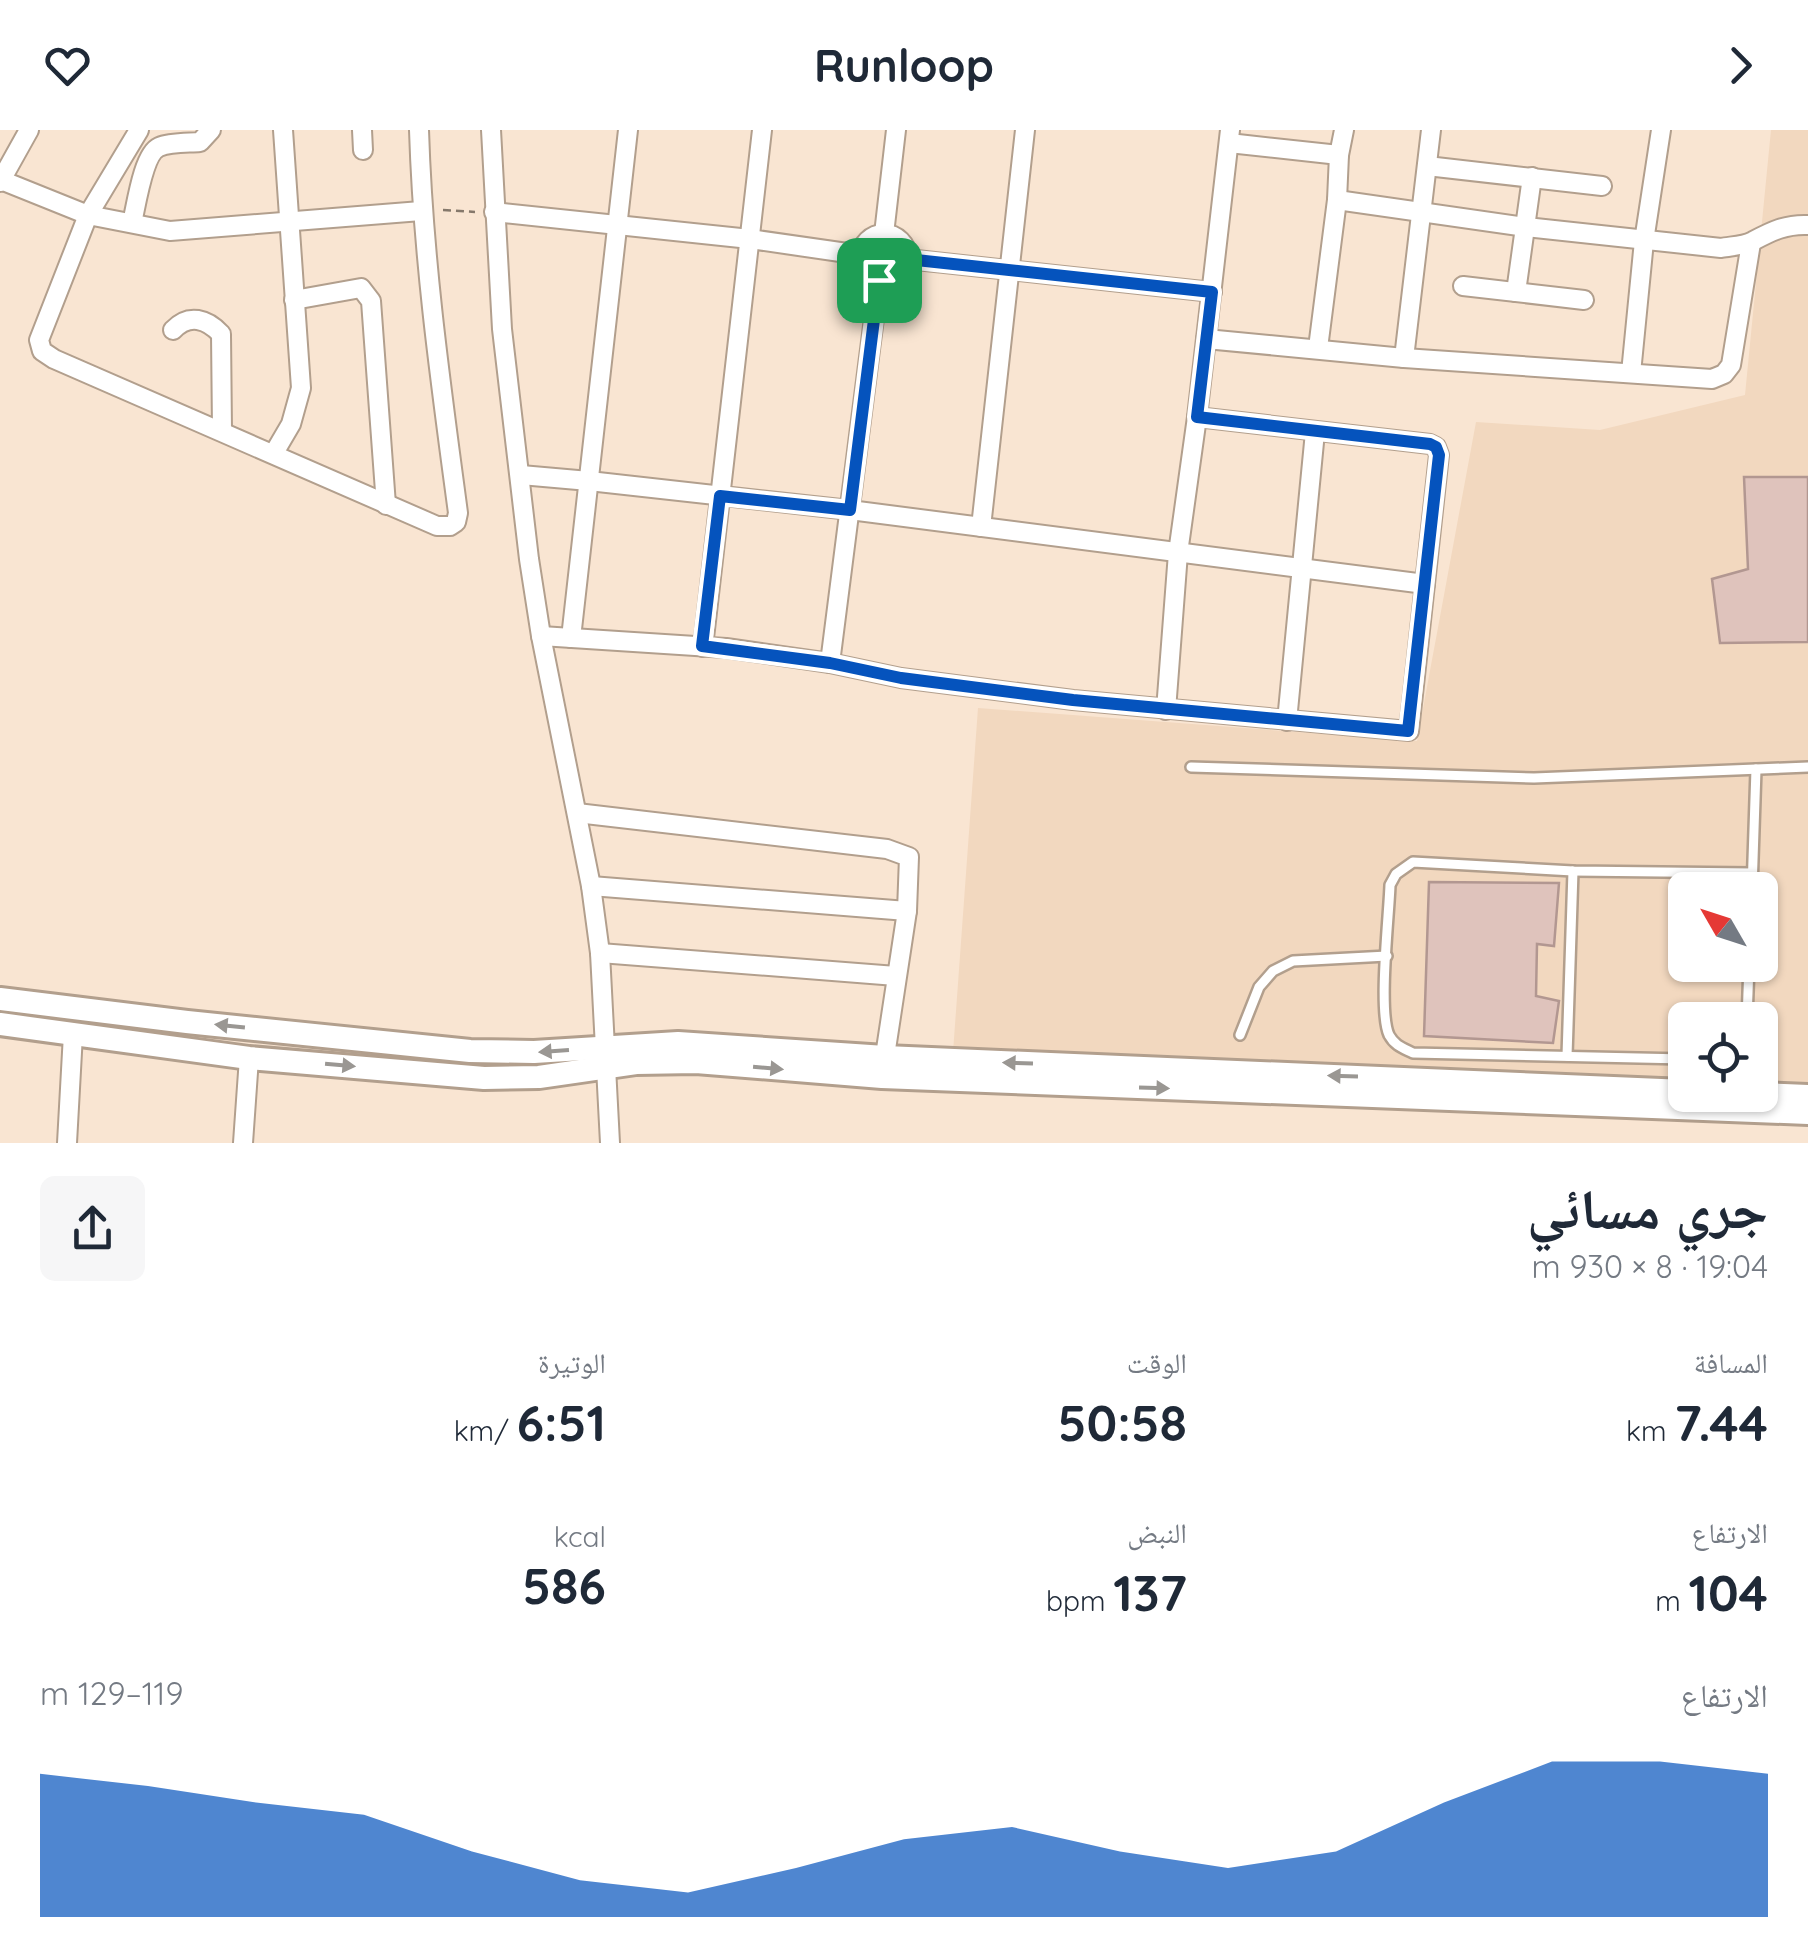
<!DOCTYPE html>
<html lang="ar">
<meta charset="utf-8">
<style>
:root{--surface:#fff;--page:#f6f6f7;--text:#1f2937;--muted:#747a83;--accent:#0553bd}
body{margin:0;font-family:Quicksand,"Noto Naskh Arabic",sans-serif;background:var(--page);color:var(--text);direction:rtl;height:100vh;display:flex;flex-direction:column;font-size:38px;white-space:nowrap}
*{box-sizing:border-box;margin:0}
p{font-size:32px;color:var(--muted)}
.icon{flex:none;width:55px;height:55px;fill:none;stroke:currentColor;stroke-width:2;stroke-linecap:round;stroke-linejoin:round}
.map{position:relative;height:1013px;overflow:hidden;direction:ltr}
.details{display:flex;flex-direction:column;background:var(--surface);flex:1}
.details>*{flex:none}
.needle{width:65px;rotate:309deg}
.fabs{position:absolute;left:1668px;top:742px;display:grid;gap:20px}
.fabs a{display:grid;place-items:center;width:110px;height:110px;border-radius:15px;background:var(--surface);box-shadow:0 2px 8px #0004;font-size:50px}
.pin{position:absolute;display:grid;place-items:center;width:85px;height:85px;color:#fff;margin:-42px;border-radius:20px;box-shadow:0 5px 15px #0006}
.round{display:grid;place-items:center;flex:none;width:105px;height:105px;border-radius:15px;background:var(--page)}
.headline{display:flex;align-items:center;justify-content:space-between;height:170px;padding:0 40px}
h1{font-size:55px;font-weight:800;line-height:75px}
.figures{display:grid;grid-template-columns:repeat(3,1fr);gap:15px;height:170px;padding:10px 40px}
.figures div{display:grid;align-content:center}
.figures b{font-size:50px;font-weight:800}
.figures small{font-size:28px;font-weight:400}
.figures p{font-size:28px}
.chart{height:280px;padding:20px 40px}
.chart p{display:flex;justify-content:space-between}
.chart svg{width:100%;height:180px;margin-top:10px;fill:var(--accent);opacity:.7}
header{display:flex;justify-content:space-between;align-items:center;height:130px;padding:0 40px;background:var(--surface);font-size:45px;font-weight:800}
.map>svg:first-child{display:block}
.built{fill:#f2d8bf;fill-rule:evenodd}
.building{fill:#dfc3bc;stroke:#b29791;stroke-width:2.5}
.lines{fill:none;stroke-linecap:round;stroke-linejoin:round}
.service-casing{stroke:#b29f8d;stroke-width:14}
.minor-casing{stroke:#b29f8d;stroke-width:22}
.tertiary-casing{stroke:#b29f8d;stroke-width:28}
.path{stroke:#85786b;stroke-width:2.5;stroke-dasharray:8 5;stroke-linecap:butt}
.service{stroke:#fff;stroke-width:9}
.minor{stroke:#fff;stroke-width:18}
.tertiary{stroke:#fff;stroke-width:22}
.oneway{fill:#9a9793}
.route-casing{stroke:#fff;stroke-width:20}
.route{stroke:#0553bd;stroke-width:12}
</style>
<header><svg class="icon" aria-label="forward" viewBox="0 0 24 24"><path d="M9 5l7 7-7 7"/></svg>Runloop<svg class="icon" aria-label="heart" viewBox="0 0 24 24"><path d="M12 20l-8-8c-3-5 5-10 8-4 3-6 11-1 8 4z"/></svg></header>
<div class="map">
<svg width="1808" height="1013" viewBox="0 0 1808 1013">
<rect width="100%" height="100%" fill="#f9e5d2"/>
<path class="built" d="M 1771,0 L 1808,0 L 1808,958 L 1760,957 L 1760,890 L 1685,890 L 1685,955 L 952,936 L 978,578 L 1417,611 L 1476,292 L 1600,300 L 1745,265 ZM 1685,760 L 1760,760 L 1760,835 L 1685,835 Z"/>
<g class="building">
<path d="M 1744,347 L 1808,347 L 1808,512 L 1720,513 L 1712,449 L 1748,439 Z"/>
<path d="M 1429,752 L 1559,753 L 1554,816 L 1537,814 L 1536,866 L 1559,871 L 1553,913 L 1424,906 Z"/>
</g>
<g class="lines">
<defs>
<g id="service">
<path d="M 1191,637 L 1534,648 L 1808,637"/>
<path d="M 1752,760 L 1756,639"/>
<path d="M 1747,890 L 1749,835"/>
<path d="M 1240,905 L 1259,857 L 1273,841 L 1293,831 L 1387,826"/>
<path d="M 1567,926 L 1573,741"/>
<path d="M 1685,929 L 1413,923 C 1403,918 1395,916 1389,905 C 1378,881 1389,786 1390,755 L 1396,744 L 1413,732 L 1573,741 L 1752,743"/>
</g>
<g id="minor">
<path d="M 139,0 L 88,85 L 39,210 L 42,221 L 54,229 L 437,396 L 450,396 L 456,392 L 458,383 C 441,256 423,129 419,0"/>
<path d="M 362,0 L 363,20"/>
<path d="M 491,0 L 502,199 L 529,429 L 541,506 L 591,756 L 600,823 L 610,1013"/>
<path d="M 1229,13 L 1339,25"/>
<path d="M 1427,36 L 1602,56"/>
<path d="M 1,50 L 88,85 L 170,101 L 421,81"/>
<path d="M 0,52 L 29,0"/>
<path d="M 1337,70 L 1526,97 L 1721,118 C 1731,116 1744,116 1753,111 C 1772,101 1786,94 1808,95"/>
<path d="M 494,82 L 750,109 L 861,125"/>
<path d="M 132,93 C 136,77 143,24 159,17 C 170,12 188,13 200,12 L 211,0"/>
<path d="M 884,104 L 896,0"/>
<circle cx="884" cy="127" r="23"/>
<path d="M 907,129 L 1212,162"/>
<path d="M 1463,156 L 1584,170"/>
<path d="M 1516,162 L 1532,47"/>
<path d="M 294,170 L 361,158 L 371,171 L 386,375"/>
<path d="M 173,200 C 189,183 207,189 221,204 L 222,300"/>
<path d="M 1206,209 L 1404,228 L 1712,249 L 1724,244 L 1731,235 L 1751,113"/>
<path d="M 1318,218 L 1337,70 L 1339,25 L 1344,0"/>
<path d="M 1404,228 L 1431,0"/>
<path d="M 1631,243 L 1644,111 L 1661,0"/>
<path d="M 274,323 L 291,294 L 301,258 L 283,0"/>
<path d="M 521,345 L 589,351 L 850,380 L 1425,454"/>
<path d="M 981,397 L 1025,0"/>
<path d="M 541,506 L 726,518 L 830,533 L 901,548 L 1073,570 L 1409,601 L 1439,325 L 1436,317 L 1430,314 L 1197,287"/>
<path d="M 571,508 L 628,0"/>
<path d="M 703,517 L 762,0"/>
<path d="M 830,533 L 879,149"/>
<path d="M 1166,580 L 1178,423 L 1197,287 L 1230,0"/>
<path d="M 1287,591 L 1315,302"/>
<path d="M 577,683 L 887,719 L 909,727 L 907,781 L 883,939"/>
<path d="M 591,756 L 907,781"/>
<path d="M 600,823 L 896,846"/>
<path d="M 67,1013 L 73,904"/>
<path d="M 243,1013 L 249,928"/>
</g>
<g id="tertiary">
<path d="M 0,869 L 187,892 L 470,921 L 534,922 L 678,913 L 885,927 L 1685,961"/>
<path d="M 0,894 L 249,928 L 484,948 L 539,947 L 636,933 L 696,932 L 882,947 L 1808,983"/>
<path d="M 1760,964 L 1808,966"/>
</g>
</defs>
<use href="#service" class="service-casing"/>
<use href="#minor" class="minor-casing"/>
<use href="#tertiary" class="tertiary-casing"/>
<path class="path" d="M 443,80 L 475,82"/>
<use href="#service" class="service"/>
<use href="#minor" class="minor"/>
<use href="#tertiary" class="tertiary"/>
</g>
<defs><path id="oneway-solid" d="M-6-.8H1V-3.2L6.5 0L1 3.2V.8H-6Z" transform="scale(2.5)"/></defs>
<g class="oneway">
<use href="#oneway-solid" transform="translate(230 896) rotate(-174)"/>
<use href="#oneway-solid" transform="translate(554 921) rotate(176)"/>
<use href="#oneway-solid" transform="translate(1018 933) rotate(-178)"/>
<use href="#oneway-solid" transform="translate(340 935) rotate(5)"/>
<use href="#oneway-solid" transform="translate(768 938) rotate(5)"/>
<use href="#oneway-solid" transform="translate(1343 946) rotate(-178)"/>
<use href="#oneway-solid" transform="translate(1154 958) rotate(2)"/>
</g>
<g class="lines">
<defs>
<path id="route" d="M 907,129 L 1212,162 L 1197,287 L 1430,314 L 1436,317 L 1439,325 L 1408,601 L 1073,570 L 901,548 L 830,533 L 702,516 L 720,366 L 850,380 L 879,150 C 894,150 903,144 907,129 Z"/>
</defs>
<use href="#route" class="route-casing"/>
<use href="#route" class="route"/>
</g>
</svg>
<div class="fabs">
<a><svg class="needle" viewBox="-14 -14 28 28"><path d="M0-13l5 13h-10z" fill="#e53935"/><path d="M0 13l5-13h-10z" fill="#747a83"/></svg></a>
<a><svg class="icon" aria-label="locate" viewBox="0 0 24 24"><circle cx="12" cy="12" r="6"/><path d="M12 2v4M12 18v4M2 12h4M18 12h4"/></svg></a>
</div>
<div class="pin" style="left:879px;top:150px;background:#1e9e55"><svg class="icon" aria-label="arrive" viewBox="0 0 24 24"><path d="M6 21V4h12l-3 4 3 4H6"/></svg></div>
</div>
<section class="details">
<div class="headline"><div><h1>جري مسائي</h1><p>19:04 · 8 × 930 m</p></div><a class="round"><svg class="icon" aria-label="share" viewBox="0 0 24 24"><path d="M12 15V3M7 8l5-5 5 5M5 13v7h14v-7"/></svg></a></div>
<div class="figures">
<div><p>المسافة</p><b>7.44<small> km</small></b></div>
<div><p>الوقت</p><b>50:58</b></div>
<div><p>الوتيرة</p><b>6:51<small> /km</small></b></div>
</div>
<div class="figures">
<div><p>الارتفاع</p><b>104<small> m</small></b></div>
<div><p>النبض</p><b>137<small> bpm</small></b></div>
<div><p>kcal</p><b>586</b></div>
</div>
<div class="chart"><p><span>الارتفاع</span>119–129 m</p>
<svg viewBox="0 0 160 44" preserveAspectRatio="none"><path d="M0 44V9L10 12L20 16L30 19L40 28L50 35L60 38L70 32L80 25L90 22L100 28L110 32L120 28L130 16L140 6L150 6L160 9V44z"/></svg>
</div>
</section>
